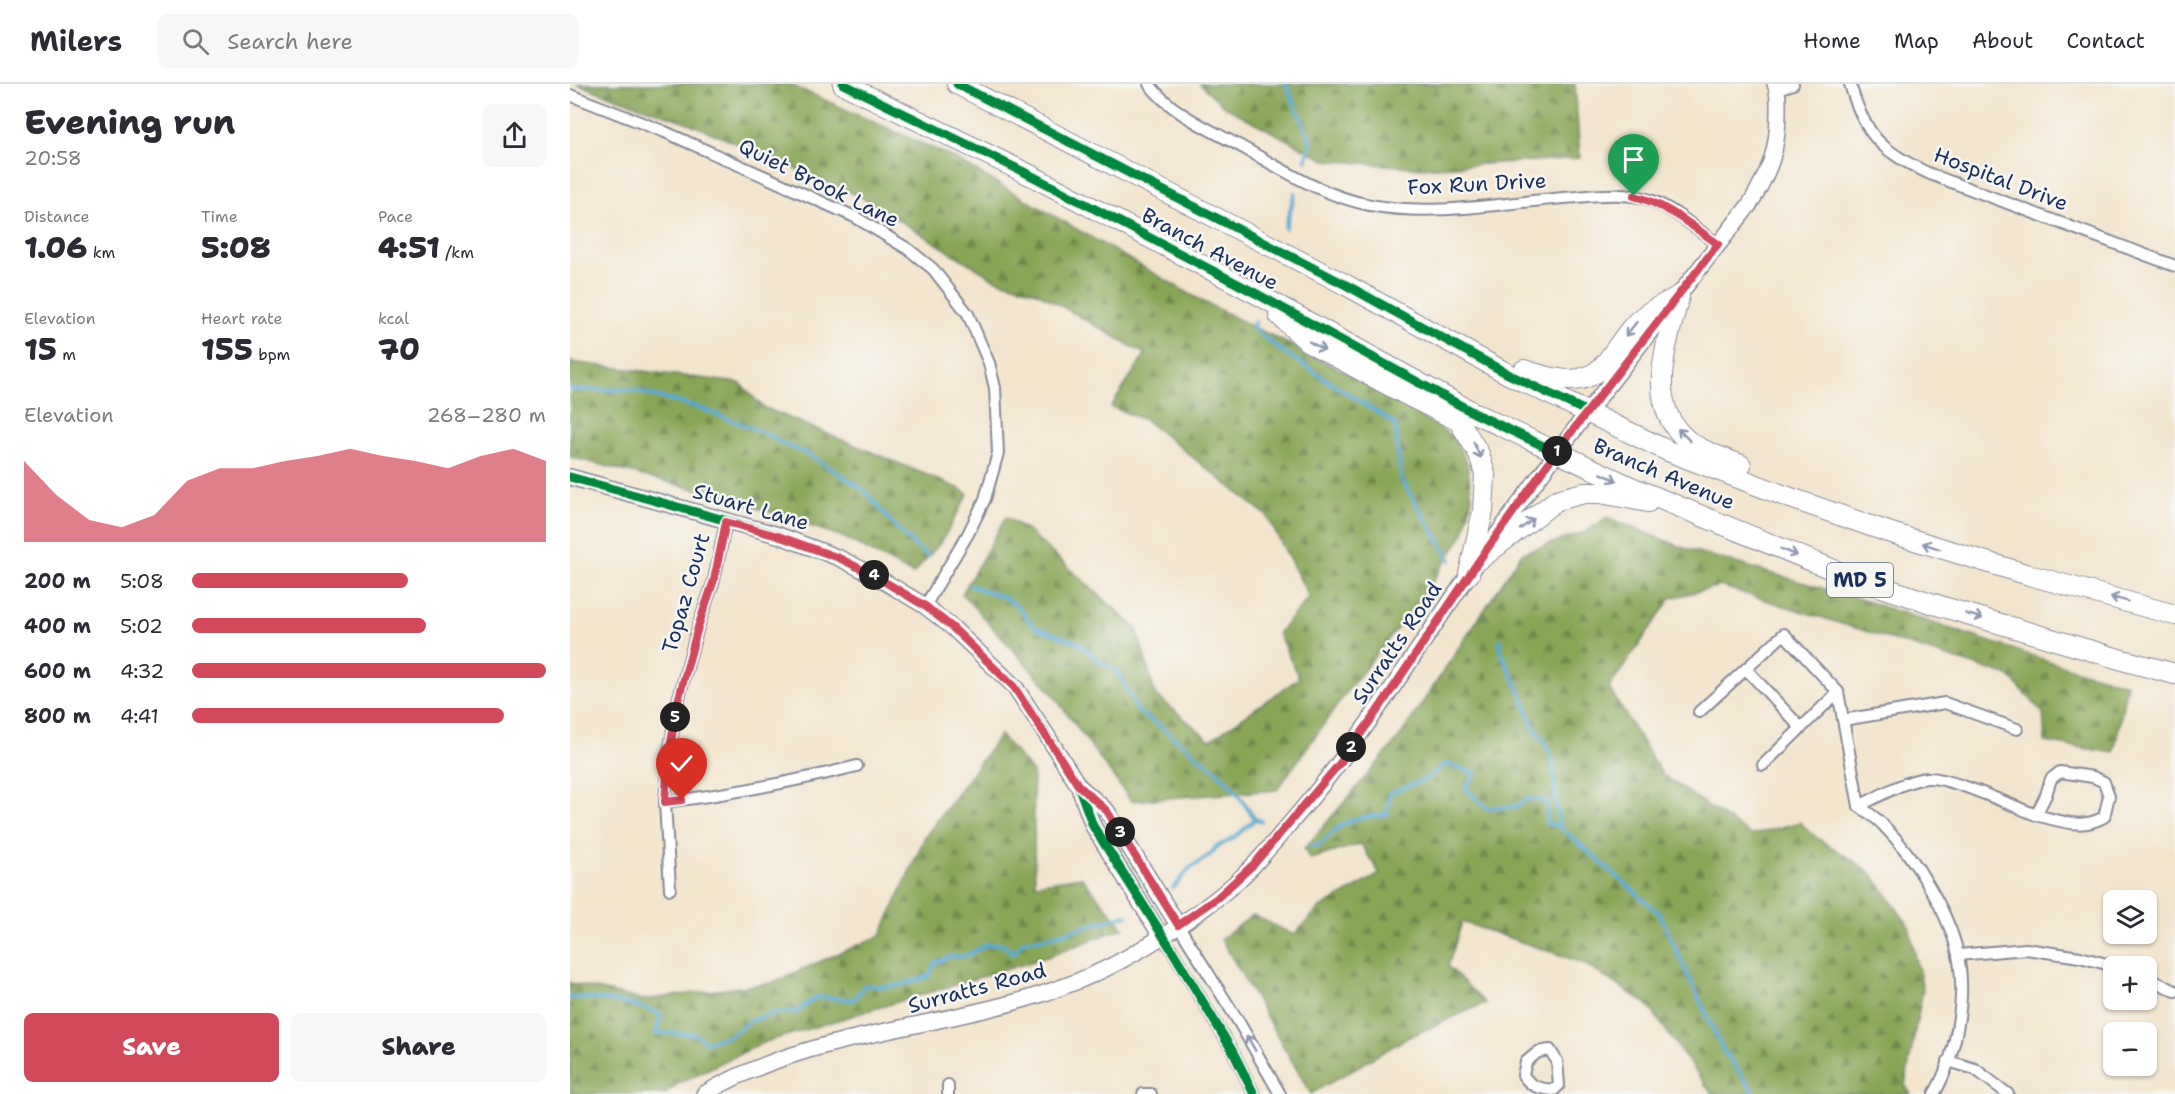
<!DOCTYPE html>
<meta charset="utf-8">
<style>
:root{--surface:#fff;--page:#f7f7f7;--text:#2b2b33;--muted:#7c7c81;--line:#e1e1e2;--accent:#d1495b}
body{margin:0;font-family:"Shantell Sans",sans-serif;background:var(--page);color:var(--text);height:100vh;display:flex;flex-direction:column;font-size:22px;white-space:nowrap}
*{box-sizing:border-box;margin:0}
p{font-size:20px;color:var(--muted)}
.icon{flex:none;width:33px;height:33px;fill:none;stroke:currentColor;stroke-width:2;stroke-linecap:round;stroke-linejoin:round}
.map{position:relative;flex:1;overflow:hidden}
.panel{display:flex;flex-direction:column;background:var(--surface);width:570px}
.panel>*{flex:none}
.controls{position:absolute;left:1533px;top:806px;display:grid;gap:12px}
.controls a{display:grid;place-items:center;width:54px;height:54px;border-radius:9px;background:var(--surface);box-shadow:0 2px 4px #0004;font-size:30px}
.pin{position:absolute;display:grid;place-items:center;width:51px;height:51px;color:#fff;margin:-62px -26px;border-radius:50% 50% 50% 0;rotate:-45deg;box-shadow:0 0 6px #0007}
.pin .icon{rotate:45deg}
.km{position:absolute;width:30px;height:30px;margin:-15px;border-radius:50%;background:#222;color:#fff;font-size:16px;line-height:30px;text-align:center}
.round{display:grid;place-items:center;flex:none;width:63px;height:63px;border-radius:9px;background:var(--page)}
.overview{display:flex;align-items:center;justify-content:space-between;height:102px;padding:0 24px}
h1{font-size:33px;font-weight:800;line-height:45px}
.stats{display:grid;grid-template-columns:repeat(3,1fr);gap:9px;height:102px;padding:6px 24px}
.stats div{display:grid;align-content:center}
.stats b{font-size:30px;font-weight:800}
.stats small{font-size:16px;font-weight:400}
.stats p{font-size:16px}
.chart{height:168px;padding:12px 24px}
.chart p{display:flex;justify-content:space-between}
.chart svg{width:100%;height:108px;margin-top:6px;fill:var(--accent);opacity:.7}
.primary-button{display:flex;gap:12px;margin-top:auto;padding:12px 24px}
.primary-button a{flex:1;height:69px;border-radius:9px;background:var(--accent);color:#fff;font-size:24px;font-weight:800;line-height:69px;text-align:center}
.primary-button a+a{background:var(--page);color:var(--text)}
ul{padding:0 24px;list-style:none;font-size:20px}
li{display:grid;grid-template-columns:96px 72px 1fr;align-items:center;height:45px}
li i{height:15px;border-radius:8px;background:var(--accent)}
header{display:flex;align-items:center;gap:36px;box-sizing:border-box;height:84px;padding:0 30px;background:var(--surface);border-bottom:2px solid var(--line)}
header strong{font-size:28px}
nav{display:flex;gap:33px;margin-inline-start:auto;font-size:21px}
.search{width:420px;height:54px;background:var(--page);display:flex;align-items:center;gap:15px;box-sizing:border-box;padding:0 21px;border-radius:9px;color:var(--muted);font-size:22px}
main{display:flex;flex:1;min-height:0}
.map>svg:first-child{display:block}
.forest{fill:url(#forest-firs);stroke:#526a5a;stroke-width:1.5}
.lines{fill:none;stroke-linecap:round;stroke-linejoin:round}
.stream{stroke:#56a9d1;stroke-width:4}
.street-casing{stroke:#878a96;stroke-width:14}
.secondary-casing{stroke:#878a96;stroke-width:18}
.highway-casing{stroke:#878a96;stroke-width:22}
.street{stroke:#fff;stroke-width:10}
.secondary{stroke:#fff;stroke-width:15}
.highway{stroke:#fff;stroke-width:20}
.cycleway-casing{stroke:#f6f6f2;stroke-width:13}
.cycleway{stroke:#00873e;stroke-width:9}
.oneway{stroke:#8d97ae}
.route-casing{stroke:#fff;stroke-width:12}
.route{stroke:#d1495b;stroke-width:8}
.labels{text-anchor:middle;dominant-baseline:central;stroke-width:5;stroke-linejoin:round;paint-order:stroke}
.shield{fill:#f6f6f2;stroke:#5d6b8a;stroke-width:1.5}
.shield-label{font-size:20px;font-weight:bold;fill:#1b2f5e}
.street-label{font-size:21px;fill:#1b2f5e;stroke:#f6f6f2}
</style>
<header>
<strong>Milers</strong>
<div class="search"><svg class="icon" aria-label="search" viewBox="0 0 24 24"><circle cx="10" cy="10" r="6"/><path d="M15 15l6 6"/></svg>Search here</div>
<nav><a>Home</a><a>Map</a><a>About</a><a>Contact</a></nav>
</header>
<main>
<section class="panel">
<div class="overview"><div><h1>Evening run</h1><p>20:58</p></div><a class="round"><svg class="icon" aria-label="share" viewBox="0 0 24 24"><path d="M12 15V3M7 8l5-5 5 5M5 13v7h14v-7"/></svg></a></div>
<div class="stats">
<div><p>Distance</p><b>1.06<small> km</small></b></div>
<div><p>Time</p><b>5:08</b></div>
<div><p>Pace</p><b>4:51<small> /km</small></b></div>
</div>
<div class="stats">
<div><p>Elevation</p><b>15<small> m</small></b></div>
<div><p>Heart rate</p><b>155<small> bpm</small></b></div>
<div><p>kcal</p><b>70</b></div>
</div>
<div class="chart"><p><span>Elevation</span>268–280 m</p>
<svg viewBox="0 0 160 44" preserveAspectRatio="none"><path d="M0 44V11L10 25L20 35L30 38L40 33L50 19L60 14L70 14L80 11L90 9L100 6L110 9L120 11L130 14L140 9L150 6L160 11V44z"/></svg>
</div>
<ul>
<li><b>200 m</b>5:08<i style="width:61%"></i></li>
<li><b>400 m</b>5:02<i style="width:66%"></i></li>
<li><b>600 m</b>4:32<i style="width:100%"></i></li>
<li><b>800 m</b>4:41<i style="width:88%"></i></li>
</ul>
<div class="primary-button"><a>Save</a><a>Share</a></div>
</section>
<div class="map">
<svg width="1605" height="1010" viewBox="0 0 1605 1010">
<defs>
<pattern id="forest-firs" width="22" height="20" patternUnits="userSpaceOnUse" patternTransform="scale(1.5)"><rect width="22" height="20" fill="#88a557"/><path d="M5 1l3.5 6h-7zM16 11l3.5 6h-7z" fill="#6e874b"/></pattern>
</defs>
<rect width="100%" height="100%" fill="#f6f6f2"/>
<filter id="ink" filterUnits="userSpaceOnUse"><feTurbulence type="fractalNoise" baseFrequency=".0167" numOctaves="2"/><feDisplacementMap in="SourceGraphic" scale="12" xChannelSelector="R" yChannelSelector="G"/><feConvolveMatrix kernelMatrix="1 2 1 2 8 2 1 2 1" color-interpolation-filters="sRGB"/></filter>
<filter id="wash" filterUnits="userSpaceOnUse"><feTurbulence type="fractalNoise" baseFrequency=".008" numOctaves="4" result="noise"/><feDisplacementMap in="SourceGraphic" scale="24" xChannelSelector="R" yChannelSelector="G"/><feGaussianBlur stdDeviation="1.35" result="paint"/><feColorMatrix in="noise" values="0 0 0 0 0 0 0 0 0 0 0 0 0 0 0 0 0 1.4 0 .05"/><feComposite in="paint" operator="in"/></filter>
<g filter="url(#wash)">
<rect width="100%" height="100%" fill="#f3e5ce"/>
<g class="forest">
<path d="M 6,0 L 219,0 L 380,72 L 632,217 L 789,295 L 882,352 L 897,378 L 902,414 L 894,449 L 856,508 L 778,606 L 707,706 L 561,717 L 482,609 L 392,510 L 436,433 L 457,446 L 567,545 L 585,610 L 640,656 L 729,594 L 708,549 L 739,513 L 697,432 L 575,336 L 541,323 L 575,270 L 467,208 L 424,195 L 293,114 L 116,38 Z"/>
<path d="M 630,0 L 1005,0 L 1010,74 L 853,84 L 755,76 L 655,23 Z"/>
<path d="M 0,278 L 170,299 L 193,323 L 388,404 L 398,410 L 372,457 L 343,490 L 273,453 L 151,412 L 0,373 Z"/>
<path d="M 1037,433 L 1114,464 L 1290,515 L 1506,586 L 1557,600 L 1544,669 L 1475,658 L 1473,629 L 1439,592 L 1150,502 L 1101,514 L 1039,604 L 1092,690 L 1181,751 L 1230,738 L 1247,754 L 1300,787 L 1339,842 L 1353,905 L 1335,1001 L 1341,1010 L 1142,1010 L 1077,920 L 1013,879 L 892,838 L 878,882 L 915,919 L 837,954 L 741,1010 L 651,855 L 683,831 L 724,851 L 748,825 L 810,790 L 791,760 L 740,775 L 734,765 L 829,654 L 952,469 L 1015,448 Z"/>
<path d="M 430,651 L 463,688 L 465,800 L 511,793 L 554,844 L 474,874 L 195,958 L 109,999 L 95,1010 L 0,1010 L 0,899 L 73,916 L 201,899 L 311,851 L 355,753 Z"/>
</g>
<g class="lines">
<g class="stream">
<path d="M 716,0 L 741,58 L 736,76"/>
<path d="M 715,144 L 725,109"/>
<path d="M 685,238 L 683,244 L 709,265 L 825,340 L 831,395 L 881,476"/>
<path d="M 0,306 L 62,306 L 130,324 L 199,351 L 213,360 L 238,370 L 293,405 L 324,441 L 344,461 L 358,472"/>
<path d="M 401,502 L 433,513 L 445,520 L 465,543 L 509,559 L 528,576 L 547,587 L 569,628 L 591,643 L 649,689 L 665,706 L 685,735 L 691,737"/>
<path d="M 930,556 L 931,568 L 954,617 L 963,643 L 975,658 L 982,674 L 989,742 L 1089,829 L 1153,966 L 1185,1010"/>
<path d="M 741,761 L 748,763 C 774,737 779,733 817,731 L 820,709 L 857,695 L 876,680 L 906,689 L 895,704 L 917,724 L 946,723 L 957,715 L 977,717 L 977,740 L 989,742"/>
<path d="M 603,804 L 619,785 L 640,771 L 647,762 C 662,758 674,745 685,735"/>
<path d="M 0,914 C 21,913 73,920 91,931 L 86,949 L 125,950 L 136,958 L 160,952 L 179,938 L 204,929 L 226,928 L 247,913 L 283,916 L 296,901 C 320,906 337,900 359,892 L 365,879 L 380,873 L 396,872 L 416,861 L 433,860 L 443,870 L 454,857 L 476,854 L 557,831"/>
</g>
</g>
</g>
<g filter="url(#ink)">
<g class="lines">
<defs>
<g id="street">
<path d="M 579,0 C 602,30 639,45 672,63 C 713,86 753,112 800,121 C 863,133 931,119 994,114 C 1023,112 1052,107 1080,116 C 1101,123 1129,147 1148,160"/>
<path d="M 1280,0 C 1295,52 1311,67 1360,90 L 1605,182"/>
<path d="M 1207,5 L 1223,0"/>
<path d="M 0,11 L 95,48 L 285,133 L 338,165 L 363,185 L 398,230 L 419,279 L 425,304 L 428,369 L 415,415 L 398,450 L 355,522"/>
<path d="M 1176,585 L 1231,644"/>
<path d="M 1129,628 L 1214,550 L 1268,608 L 1289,722"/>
<path d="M 1273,636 L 1375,619 L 1447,645"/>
<path d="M 1193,681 L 1268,608"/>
<path d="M 1490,688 L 1523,693 L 1534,698 L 1539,712 L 1534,733 C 1512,746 1490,737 1466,731 L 1476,711 L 1481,695 Z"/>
<path d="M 95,718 C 160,710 223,698 287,682"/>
<path d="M 1289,722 C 1297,728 1307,734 1314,742 C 1344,772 1383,834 1389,877 C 1396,917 1385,975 1364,1010"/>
<path d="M 1289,722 C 1310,712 1333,697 1357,694 C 1378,692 1443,722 1466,731"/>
<path d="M 100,805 L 95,718 L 98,675 L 108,617 L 128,543 L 144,496 L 156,438"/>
<path d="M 608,841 L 670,940 L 710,1010"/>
<path d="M 591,852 L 600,863 L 663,968 L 684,1010"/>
<path d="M 1388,871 L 1456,865 L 1510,873 L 1544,882"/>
<path d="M 1576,893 L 1605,907"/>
<path d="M 980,966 L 987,977 L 989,1001 L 984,1006 C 970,1005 961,1003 953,991 L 956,978 L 968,968 Z"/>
<path d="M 1378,977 L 1405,985 L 1438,1010"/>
<path d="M 378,1001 L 378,1010"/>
<path d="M 573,1010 L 581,1010"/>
</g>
<g id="secondary">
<path d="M 0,393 L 208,451 L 269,474 L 305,492 L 355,522 L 383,544 L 445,603 L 478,653 L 508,701 L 523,742 L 591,852"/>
<path d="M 510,703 L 537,727 L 608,841"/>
<path d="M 134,1010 C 264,933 423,949 556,874 C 593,853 631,829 663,801 C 683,784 700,763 717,743 C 790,660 846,565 910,475 C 995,353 1089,237 1180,120 C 1200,86 1208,67 1208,28 C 1208,18 1209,9 1205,0"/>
</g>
<g id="highway">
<path d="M 273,0 L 462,92 L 687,210 L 906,330 L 1061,403 L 1281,493 L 1370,522 L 1556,577 L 1605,590"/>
<path d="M 387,0 L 776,201 L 938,290 L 1098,367 L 1215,412 L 1318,448 L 1459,491 L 1605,531"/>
<path d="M 1109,212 C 1098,258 1073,319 1117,356 C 1132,368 1154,374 1171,381"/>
<path d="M 709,231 L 737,257 L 833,309 L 889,337 L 909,370 L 915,390 L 913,427 L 899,490"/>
<path d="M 954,286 C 978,294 1012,305 1032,283 C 1044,270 1053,252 1066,239 C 1076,228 1095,220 1109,212"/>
<path d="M 910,475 L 987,416 L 1014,409 L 1030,409 L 1078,418"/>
</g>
</defs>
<use href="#street" class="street-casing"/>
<use href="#secondary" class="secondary-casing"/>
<use href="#highway" class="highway-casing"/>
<use href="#street" class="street"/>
<use href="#secondary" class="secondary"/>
<use href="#highway" class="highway"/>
<defs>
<g id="cycleway">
<path d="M 273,0 L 462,92 L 687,210 L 906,330 L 986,368"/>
<path d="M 387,0 L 776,201 L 938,290 L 1018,328"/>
<path d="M 0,393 L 208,451 L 269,474 L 305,492 L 355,522 L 383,544 L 445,603 L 478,653 L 508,701 L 523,742 L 600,863 L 663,968 L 684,1010"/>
</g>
</defs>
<use href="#cycleway" class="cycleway-casing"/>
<use href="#cycleway" class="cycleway"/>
</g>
<defs><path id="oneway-shaft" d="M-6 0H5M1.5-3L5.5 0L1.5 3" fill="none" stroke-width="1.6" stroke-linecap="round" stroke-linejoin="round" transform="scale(1.5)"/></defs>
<g class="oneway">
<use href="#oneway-shaft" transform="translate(1061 245) rotate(128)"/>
<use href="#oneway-shaft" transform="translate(747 262) rotate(29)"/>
<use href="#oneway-shaft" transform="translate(1114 351) rotate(-135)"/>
<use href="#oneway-shaft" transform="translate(907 366) rotate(65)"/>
<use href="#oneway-shaft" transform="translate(1039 393) rotate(25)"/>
<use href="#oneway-shaft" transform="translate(957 440) rotate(-37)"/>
<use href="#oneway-shaft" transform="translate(1361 462) rotate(-162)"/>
<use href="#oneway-shaft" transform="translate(1219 468) rotate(22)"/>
<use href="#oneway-shaft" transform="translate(1549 515) rotate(-165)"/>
<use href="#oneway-shaft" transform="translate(1404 532) rotate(16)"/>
<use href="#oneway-shaft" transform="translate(681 959) rotate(-120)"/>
</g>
</g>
<g class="lines" filter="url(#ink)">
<defs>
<path id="route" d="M 112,716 L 95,718 L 98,675 L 108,617 L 128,543 L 144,496 L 156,438 L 208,452 L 269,474 L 305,492 L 355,522 L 383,544 L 444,603 L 508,701 L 537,727 L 608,841 L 647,814 L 685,779 L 770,679 L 810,623 L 910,475 L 986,368 L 1148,160 C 1122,142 1096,120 1064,112"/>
</defs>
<use href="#route" class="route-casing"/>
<use href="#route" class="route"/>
</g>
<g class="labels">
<rect class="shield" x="1257" y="479" width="66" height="34" rx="4.5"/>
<g class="shield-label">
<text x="1290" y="496">MD 5</text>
</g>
<g class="street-label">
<text transform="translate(1431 95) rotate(21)">Hospital Drive</text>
<text transform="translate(249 99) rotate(26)">Quiet Brook Lane</text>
<text transform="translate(907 100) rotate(-3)">Fox Run Drive</text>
<text transform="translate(640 165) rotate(28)">Branch Avenue</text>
<text transform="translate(1094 390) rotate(23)">Branch Avenue</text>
<text transform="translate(181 423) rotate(16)">Stuart Lane</text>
<text transform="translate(116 509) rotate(-74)">Topaz Court</text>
<text transform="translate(827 559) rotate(-56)">Surratts Road</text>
<text transform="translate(407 904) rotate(-15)">Surratts Road</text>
</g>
</g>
</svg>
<div class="controls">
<a><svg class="icon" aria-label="layers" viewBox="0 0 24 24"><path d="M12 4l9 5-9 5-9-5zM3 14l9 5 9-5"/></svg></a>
<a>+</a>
<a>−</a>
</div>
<div class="pin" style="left:1064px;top:112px;background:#1e9e55"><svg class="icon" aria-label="arrive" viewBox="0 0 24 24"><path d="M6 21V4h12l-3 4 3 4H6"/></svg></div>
<div class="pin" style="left:112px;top:716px;background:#d93025"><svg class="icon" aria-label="check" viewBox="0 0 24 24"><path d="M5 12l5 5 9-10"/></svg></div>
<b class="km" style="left:987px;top:367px">1</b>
<b class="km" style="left:781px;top:663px">2</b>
<b class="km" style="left:550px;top:748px">3</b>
<b class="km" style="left:304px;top:491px">4</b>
<b class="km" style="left:105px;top:633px">5</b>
</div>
</main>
